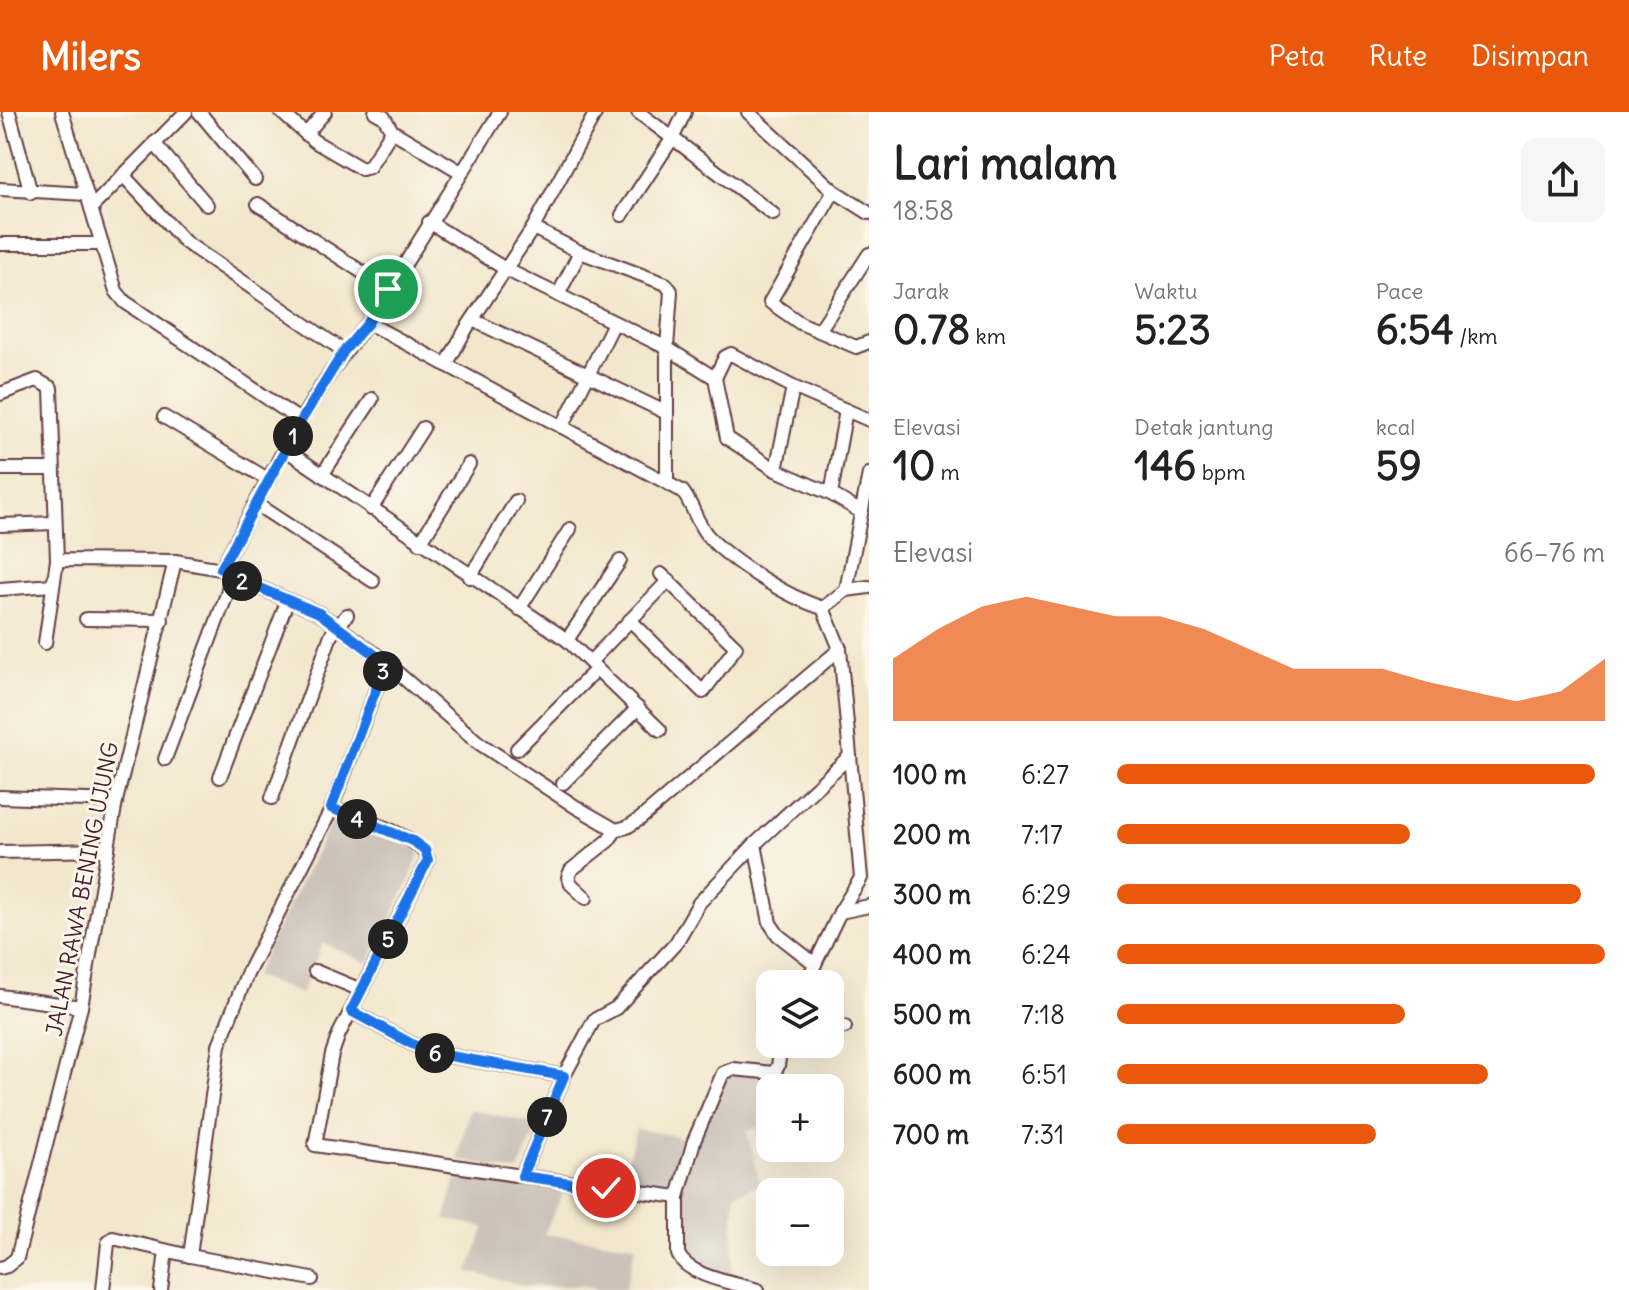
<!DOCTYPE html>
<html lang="id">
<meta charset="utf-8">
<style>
:root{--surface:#fff;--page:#f6f6f6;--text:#222;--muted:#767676;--accent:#ea580c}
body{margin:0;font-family:Delius,sans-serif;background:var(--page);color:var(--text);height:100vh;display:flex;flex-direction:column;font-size:30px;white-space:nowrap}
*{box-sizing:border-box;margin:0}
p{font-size:26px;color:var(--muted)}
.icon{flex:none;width:44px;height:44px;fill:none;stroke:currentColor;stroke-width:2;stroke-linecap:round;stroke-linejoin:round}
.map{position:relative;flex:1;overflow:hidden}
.sheet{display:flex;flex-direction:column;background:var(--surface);width:760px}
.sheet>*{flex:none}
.tools{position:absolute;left:756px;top:858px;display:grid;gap:16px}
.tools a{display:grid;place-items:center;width:88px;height:88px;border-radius:16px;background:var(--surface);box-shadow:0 8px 32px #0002;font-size:40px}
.pin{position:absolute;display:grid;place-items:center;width:68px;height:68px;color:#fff;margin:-34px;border:4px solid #fff;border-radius:50%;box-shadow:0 2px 8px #0007}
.km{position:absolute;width:40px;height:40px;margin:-20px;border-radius:50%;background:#222;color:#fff;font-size:22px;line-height:40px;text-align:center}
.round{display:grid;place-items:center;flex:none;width:84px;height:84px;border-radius:16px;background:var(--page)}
.head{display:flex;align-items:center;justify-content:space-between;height:136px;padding:0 24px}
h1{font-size:44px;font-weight:700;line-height:60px}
.metrics{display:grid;grid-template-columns:repeat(3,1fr);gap:12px;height:136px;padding:8px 24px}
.metrics div{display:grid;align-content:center}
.metrics b{font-size:40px;font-weight:700}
.metrics small{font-size:22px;font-weight:400}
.metrics p{font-size:22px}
.chart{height:224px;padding:16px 24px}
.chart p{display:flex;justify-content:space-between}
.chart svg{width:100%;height:144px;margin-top:8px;fill:var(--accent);opacity:.7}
ul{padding:0 24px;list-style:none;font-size:26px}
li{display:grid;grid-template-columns:128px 96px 1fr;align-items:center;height:60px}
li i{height:20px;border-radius:10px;background:var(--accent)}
header{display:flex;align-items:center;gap:48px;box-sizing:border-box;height:112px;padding:0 40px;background:var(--accent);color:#fff}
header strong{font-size:38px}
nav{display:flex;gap:44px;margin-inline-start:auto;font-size:28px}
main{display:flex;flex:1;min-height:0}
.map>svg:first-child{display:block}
.industrial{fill:#ccc2b9}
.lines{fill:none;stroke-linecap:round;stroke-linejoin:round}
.minor-casing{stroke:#633d43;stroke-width:16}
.minor{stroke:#fff;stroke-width:12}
.route-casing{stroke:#fff;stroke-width:16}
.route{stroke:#1a73e8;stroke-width:10}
.labels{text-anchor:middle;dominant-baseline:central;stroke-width:6;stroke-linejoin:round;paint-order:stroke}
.street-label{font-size:22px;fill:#4a1f2b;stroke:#fbf7ec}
</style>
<header>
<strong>Milers</strong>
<nav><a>Peta</a><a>Rute</a><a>Disimpan</a></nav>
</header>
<main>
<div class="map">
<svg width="869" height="1178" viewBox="0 0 869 1178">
<rect width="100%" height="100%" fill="#fbf7ec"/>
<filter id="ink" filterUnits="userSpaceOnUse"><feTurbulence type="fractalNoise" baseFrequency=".0125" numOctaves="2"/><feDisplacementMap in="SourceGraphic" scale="16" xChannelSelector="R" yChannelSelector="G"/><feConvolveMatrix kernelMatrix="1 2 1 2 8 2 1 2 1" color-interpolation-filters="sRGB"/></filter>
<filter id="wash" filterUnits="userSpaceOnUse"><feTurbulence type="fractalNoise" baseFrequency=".006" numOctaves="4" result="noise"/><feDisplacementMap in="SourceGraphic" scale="32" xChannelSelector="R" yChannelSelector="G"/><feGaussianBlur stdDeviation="1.8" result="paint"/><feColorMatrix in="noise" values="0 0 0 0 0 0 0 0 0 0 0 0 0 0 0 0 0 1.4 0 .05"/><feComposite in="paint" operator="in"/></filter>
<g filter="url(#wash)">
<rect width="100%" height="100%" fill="#f2e7cc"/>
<g class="industrial">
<path d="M 335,702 L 420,738 L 410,768 L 368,851 L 323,831 L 301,882 L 254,864 Z"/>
<path d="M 730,959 L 760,964 L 769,1012 L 747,1019 L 760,1072 L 735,1082 L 732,1166 L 702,1158 L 686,1148 L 674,1079 L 621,1071 L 636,1017 L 698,1028 Z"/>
<path d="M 470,997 L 539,1013 L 517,1060 L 457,1047 Z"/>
<path d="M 457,1062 L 565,1077 L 544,1122 L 636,1133 L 625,1178 L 596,1178 L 585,1174 L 527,1174 L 468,1160 L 485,1115 L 445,1107 Z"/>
</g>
</g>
<g filter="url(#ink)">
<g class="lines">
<defs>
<g id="minor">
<path d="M 9,0 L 31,81"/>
<path d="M 62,0 L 116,179 L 125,190 L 301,309"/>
<path d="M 199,0 L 255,67"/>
<path d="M 281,0 L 314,29 L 362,57 L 369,55 L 392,19 L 384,5 L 375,0"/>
<path d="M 638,0 L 773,102"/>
<path d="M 748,0 L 834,79 L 869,101"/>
<path d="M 392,19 L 461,60"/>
<path d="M 306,22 L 325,0"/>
<path d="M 154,31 L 207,93"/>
<path d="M 123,63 L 185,130 L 344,239"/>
<path d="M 0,77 L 86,82"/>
<path d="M 834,79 L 770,190 L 800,211 L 819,219 L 869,142"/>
<path d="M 258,92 L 388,177"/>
<path d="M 91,96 L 186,0"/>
<path d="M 622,103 L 672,27 L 685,0"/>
<path d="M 429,110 L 507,158 L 667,236 L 715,266 L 727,326 L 776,358 L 831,382 L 856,397"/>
<path d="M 533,116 L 580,140 L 666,172 L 671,179 L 667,236 L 667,370"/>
<path d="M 0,132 L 102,132"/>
<path d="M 558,183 L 580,140"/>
<path d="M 473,208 L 667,301"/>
<path d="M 368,211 L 682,379 C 693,392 696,410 707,423 C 731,450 789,486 823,496"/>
<path d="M 819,219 L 856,235 L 869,230"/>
<path d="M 446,253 L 466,217 L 533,116 L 596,0"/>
<path d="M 715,266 L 725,245 L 731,242 L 793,275 L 869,308"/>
<path d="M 0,282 L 37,268 L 51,276 L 57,448 L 175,449"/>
<path d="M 164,305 L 269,368"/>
<path d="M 562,315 L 614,211"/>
<path d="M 286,338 L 567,528 L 660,618"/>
<path d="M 0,357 L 52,357"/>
<path d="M 776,358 L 793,275"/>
<path d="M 322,363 L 372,287"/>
<path d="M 831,382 L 846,298"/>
<path d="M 256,392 L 373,469"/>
<path d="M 371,397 L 423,316"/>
<path d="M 0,413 L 55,411"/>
<path d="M 420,431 L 469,352"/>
<path d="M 221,457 L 231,464 L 319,501 L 378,544 L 479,631 L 576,695 L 616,718 L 627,715 L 640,707 L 840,537"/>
<path d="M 470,465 L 516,389"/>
<path d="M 0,477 L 52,473"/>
<path d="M 846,478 L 869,362"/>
<path d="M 823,496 L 846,478 L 869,475"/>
<path d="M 519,497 L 570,417"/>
<path d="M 86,507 L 162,508"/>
<path d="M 630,508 L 703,580 L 736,535 L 661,462"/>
<path d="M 567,528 L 620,449"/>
<path d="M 45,531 L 57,448"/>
<path d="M 590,550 L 669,468"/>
<path d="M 517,637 L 597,557"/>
<path d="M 165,647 L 227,482 L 231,464"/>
<path d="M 220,665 L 287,490"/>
<path d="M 563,671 L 638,596"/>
<path d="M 0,685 L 116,689"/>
<path d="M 272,686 L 331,523 L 347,503"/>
<path d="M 331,696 C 354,705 424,724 428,748 L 339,922 L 332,942 L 315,1033 L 522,1064 L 564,964 L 433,941 L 412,932 L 351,899"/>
<path d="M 0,740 L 108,738"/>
<path d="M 586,786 L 571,772 L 568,765 L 571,758 L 608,729 L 616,718"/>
<path d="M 840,800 L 869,794"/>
<path d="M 815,852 L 840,800 L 861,766 L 850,644"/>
<path d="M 315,859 L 361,878"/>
<path d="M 806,872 L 815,852 L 778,823 L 770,811 L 755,732 L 850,644 L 840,537 L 823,496"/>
<path d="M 0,884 L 81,895"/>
<path d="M 830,914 L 845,915"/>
<path d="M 564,964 L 594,908 L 616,896 L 676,831 L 699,791 L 755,732"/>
<path d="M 522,1064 L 678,1085 L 678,1142 C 688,1165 735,1171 758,1178"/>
<path d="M 678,1085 L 694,1029 L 723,961 L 733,957 L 774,961 L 778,954 L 781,932"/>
<path d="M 190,1144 L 219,933 L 247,862 L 330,700 L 386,551"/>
<path d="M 0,1156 L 7,1154 L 17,1146 L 81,895 L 116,689 L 175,449 L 221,457 C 266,374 307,283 368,211 L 500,0"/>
<path d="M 103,1178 L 108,1131 L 113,1126 L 190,1144 L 312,1167"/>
<path d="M 161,1178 L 166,1139"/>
</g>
</defs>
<use href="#minor" class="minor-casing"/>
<use href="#minor" class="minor"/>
</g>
</g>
<g class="lines" filter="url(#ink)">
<defs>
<path id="route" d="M 388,177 L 368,211 L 344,239 L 301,309 L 221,457 L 231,464 L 319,501 L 386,551 L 331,696 L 413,729 L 425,738 L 428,748 L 351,899 L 412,932 L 433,941 L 564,964 L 522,1064 L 606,1076"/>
</defs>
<use href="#route" class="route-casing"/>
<use href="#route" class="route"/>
</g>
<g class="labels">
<g class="street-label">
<text transform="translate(82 777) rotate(-79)">JALAN RAWA BENING UJUNG</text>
</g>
</g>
</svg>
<div class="tools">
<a><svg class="icon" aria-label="layers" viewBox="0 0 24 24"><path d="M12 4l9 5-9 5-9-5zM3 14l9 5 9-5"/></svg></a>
<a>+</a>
<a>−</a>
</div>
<div class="pin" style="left:388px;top:177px;background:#1e9e55"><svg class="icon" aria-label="arrive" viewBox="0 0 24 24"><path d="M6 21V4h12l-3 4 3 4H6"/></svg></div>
<div class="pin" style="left:606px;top:1076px;background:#d93025"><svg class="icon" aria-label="check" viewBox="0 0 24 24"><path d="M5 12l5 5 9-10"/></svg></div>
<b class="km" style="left:293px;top:324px">1</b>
<b class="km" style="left:242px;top:469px">2</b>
<b class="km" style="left:383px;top:559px">3</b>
<b class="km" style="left:357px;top:707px">4</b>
<b class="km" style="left:388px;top:827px">5</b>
<b class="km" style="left:435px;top:941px">6</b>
<b class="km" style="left:547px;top:1005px">7</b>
</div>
<section class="sheet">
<div class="head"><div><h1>Lari malam</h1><p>18:58</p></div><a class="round"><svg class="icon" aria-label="share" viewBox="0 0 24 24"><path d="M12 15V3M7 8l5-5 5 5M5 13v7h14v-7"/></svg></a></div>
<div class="metrics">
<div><p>Jarak</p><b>0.78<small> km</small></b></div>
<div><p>Waktu</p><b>5:23</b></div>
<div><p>Pace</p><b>6:54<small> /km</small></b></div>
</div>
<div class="metrics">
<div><p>Elevasi</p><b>10<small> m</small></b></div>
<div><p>Detak jantung</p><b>146<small> bpm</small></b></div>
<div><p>kcal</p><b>59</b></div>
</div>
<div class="chart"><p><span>Elevasi</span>66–76 m</p>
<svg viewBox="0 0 160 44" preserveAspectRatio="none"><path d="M0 44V25L10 16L20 9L30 6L40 9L50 12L60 12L70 16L80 22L90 28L100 28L110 28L120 32L130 35L140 38L150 35L160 25V44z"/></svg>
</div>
<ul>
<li><b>100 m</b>6:27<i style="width:98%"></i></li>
<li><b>200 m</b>7:17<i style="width:60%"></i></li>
<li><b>300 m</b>6:29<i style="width:95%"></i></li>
<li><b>400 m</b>6:24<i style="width:100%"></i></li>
<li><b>500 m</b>7:18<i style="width:59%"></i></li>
<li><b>600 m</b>6:51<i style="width:76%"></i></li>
<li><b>700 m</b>7:31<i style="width:53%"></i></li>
</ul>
</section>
</main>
